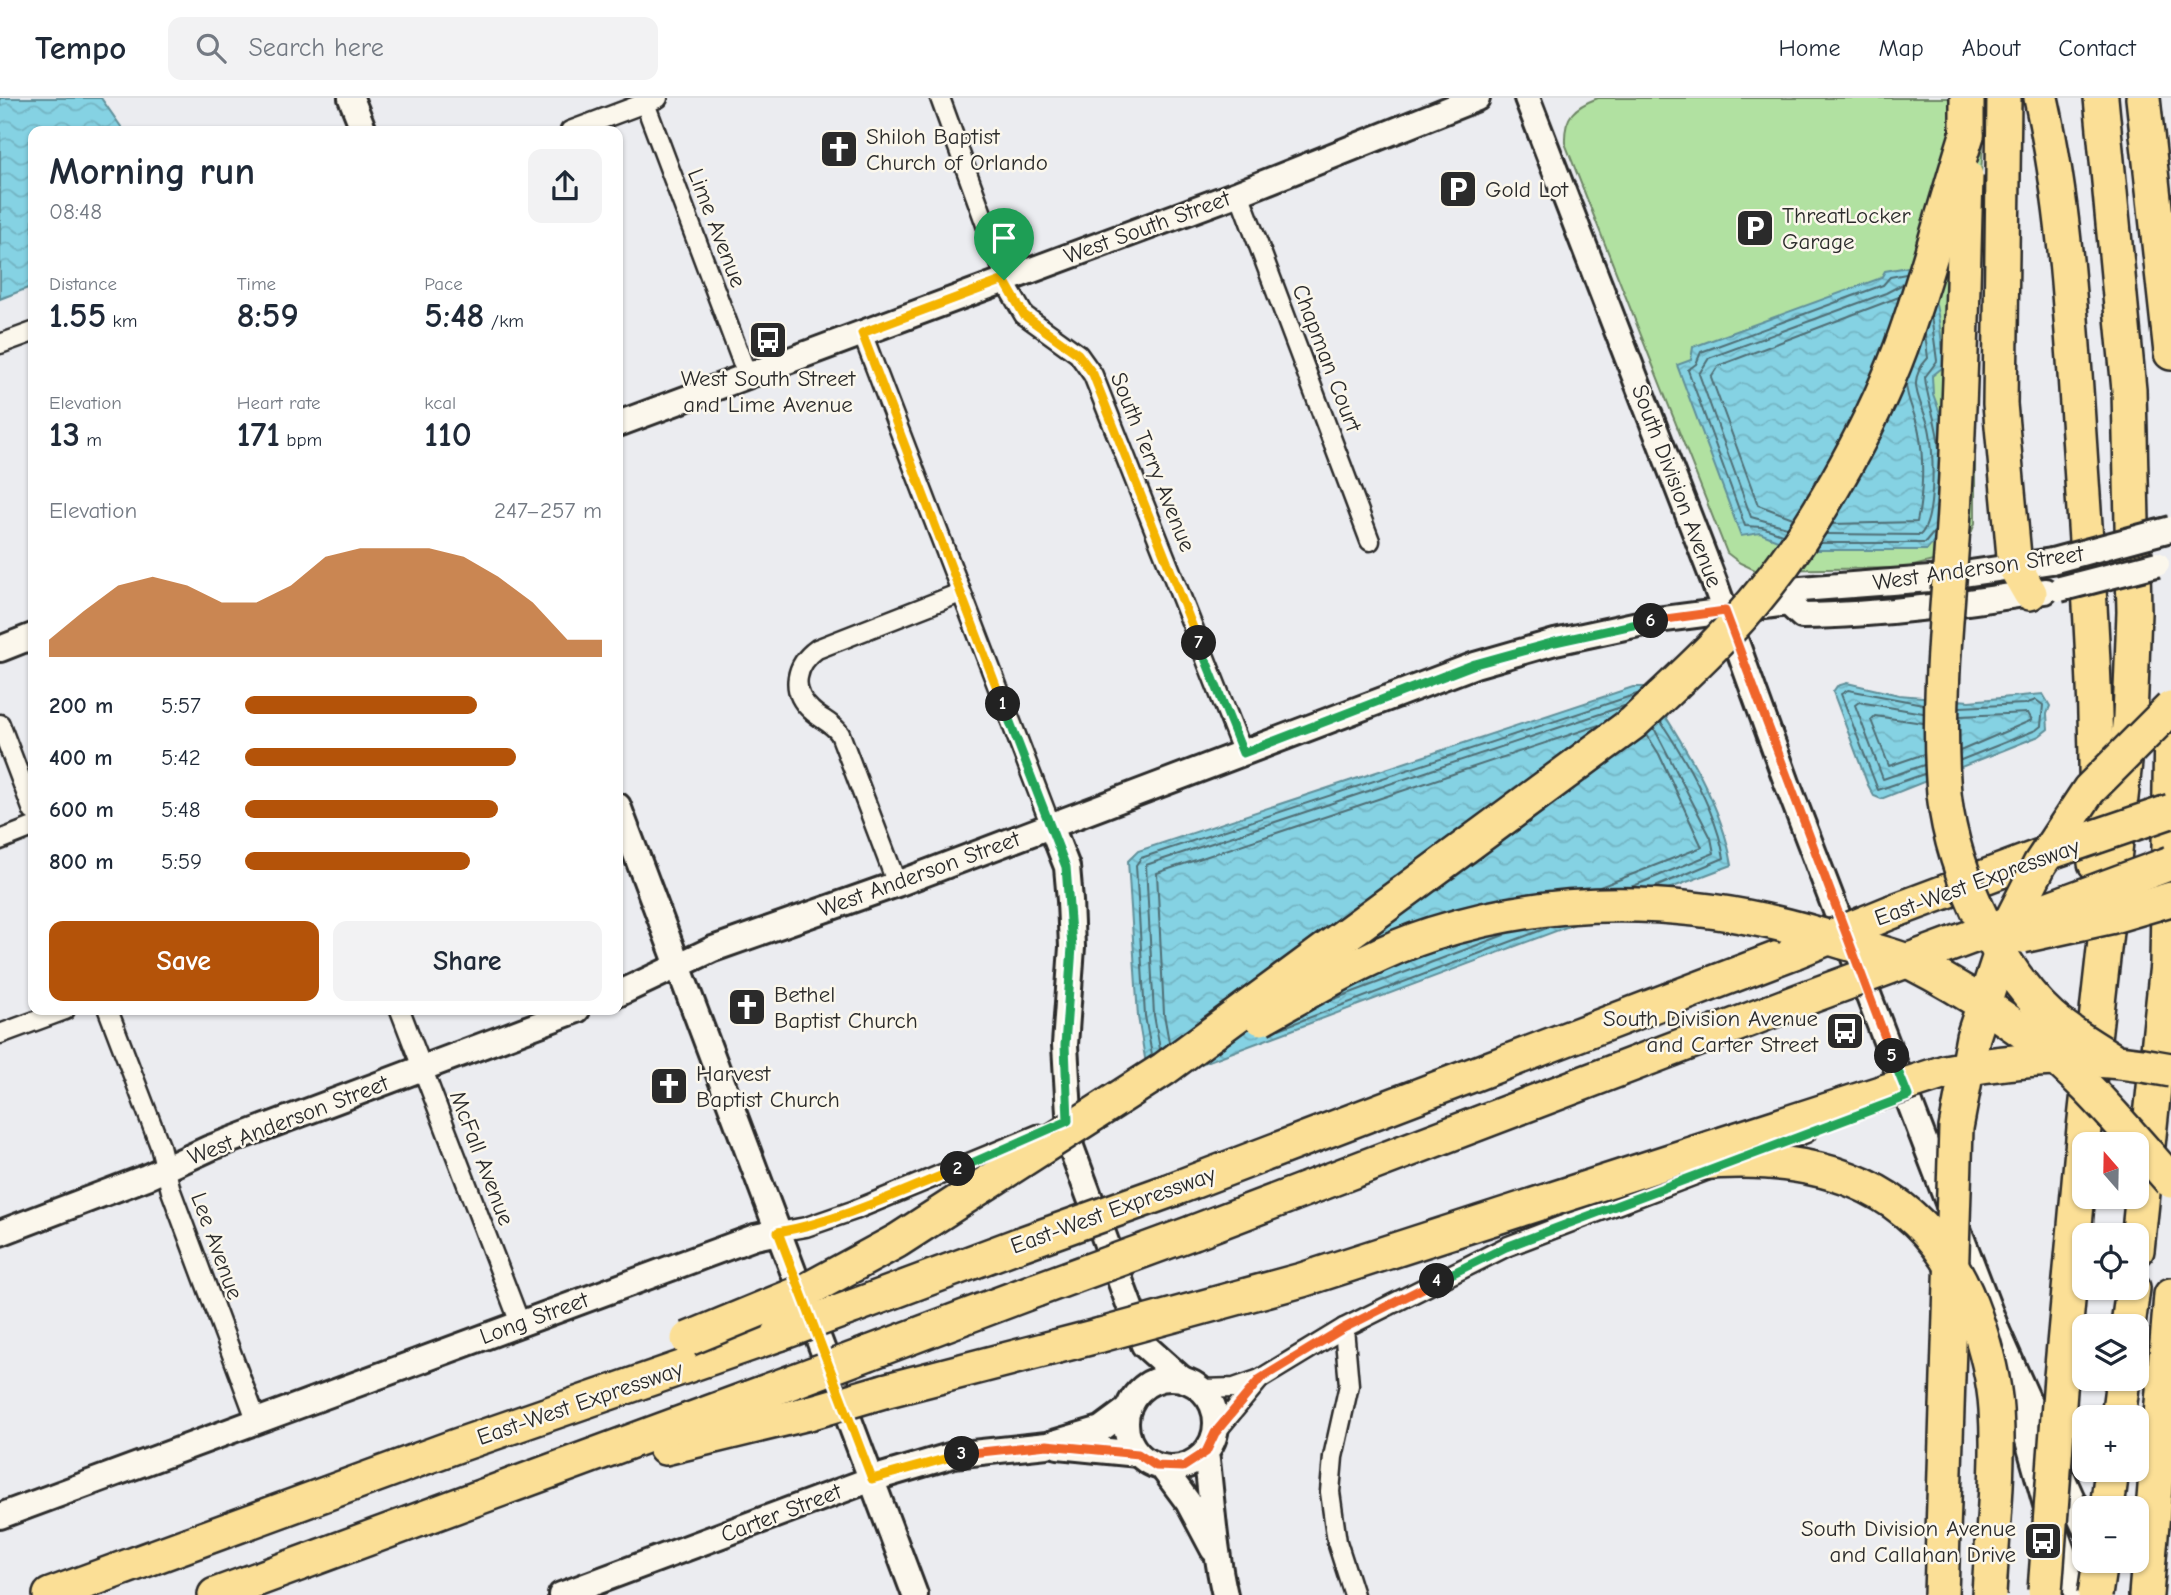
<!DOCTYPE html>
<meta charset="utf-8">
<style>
:root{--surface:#fff;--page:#f2f2f3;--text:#1f2937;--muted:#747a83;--line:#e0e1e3;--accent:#b45309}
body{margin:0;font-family:"Comic Neue",sans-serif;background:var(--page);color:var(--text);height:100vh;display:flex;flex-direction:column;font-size:26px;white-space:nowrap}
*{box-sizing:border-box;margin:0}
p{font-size:23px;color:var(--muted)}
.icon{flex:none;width:38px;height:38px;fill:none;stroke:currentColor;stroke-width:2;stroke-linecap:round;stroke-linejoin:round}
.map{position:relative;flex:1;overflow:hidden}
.sheet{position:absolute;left:28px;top:28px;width:595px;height:889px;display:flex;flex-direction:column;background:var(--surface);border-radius:14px;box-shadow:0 2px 5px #0004}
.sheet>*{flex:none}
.needle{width:46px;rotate:340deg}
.controls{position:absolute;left:2072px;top:1034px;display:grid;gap:14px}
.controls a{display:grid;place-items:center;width:77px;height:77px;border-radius:14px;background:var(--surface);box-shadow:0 2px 5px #0004;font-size:35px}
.pin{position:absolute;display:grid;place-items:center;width:60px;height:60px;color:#fff;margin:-72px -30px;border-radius:50% 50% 50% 0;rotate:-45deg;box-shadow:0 0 7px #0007}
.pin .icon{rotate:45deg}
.km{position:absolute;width:35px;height:35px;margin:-18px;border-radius:50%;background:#222;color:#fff;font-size:19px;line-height:35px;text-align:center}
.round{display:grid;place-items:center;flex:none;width:74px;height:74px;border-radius:14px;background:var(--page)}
.head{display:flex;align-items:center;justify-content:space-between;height:119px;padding:0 21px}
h1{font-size:38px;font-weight:700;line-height:52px}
.figures{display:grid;grid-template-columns:repeat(3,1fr);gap:10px;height:119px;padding:7px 21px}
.figures div{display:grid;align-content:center}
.figures b{font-size:35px;font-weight:700}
.figures small{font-size:19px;font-weight:400}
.figures p{font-size:19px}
.chart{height:196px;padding:14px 21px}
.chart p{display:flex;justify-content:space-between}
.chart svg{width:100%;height:126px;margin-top:7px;fill:var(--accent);opacity:.7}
.action{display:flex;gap:14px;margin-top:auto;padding:14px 21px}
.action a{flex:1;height:80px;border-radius:14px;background:var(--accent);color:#fff;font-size:28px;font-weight:700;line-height:80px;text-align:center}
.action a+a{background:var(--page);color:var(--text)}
ul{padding:0 21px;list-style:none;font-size:23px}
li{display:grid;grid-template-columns:112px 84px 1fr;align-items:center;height:52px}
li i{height:18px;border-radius:9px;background:var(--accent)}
header{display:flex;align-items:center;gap:42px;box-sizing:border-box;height:98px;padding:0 35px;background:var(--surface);border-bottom:2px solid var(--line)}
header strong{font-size:33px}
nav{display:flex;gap:38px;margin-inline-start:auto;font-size:24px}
.search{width:490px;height:63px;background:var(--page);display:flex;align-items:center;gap:18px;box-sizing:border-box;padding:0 24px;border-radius:14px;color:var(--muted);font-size:26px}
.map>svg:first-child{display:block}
.green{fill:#b1e1a1;stroke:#6e8666;stroke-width:2}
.water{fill:url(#water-waves);stroke:#618f99;stroke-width:2}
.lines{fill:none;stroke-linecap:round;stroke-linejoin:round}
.shore{stroke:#4f6e75;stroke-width:2}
.street-casing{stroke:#2b2b2b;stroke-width:23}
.secondary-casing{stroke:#2b2b2b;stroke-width:30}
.highway-casing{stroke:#2b2b2b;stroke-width:38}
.street{stroke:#fbf7ec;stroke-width:18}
.secondary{stroke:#fbf7ec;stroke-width:24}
.highway{stroke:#fbdf96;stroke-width:33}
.secondary-bridge-casing{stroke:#2b2b2b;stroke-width:30;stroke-linecap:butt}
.highway-bridge-casing{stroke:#2b2b2b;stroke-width:38;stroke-linecap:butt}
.secondary-bridge{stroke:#fbf7ec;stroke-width:24}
.highway-bridge{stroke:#fbdf96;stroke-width:33}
.split-1-casing{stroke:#fff;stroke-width:14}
.split-2-casing{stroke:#fff;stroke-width:14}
.split-3-casing{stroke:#fff;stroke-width:14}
.split-4-casing{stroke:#fff;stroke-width:14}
.split-5-casing{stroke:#fff;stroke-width:14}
.split-6-casing{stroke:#fff;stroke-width:14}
.split-7-casing{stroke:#fff;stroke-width:14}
.split-8-casing{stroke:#fff;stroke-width:14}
.split-1{stroke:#f5b400;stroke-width:9}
.split-2{stroke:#22a559;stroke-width:9}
.split-3{stroke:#f5b400;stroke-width:9}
.split-4{stroke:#f0652b;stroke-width:9}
.split-5{stroke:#22a559;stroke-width:9}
.split-6{stroke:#f0652b;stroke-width:9}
.split-7{stroke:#22a559;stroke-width:9}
.split-8{stroke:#f5b400;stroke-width:9}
.labels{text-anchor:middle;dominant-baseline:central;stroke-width:5;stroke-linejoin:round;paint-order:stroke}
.poi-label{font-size:23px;fill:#2b2b2b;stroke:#fbf7ec;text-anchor:start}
.street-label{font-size:23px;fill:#2b2b2b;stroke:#fbf7ec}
</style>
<header>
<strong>Tempo</strong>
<div class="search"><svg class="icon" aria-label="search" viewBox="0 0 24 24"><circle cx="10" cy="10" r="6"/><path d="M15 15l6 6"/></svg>Search here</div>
<nav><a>Home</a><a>Map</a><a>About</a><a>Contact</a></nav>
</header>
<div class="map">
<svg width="2171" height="1497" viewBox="0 0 2171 1497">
<defs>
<pattern id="water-waves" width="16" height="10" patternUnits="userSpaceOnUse" patternTransform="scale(1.75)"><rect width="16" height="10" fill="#85d2e3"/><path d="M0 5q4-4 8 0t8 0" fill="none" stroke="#73b4c3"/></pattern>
</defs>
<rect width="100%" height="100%" fill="#ebecf0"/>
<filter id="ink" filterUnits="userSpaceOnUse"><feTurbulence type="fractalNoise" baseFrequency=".0143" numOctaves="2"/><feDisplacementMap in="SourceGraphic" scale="14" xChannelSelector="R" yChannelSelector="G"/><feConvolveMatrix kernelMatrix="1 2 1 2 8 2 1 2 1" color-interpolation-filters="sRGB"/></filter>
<g filter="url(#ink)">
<path class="green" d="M 1598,0 L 1986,0 L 1975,168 L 1975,425 L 1965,451 L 1952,458 L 1906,470 L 1755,472 L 1740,465 L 1727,455 L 1565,45 C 1564,18 1574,9 1598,0 Z"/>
<g class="water">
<path d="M 0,0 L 101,0 L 124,33 L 33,33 L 33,188 L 0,201 Z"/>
<path d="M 1908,169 L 1922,172 C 1939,198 1940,233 1944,263 L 1942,270 L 1932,278 L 1933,296 L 1945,329 L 1941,436 L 1927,452 L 1803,452 L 1760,435 L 1741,438 L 1677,267 L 1691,262 L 1693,249 L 1881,180 L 1885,173 Z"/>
<path d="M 1847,585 L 1899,597 L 1969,603 L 2043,596 L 2050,608 L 2047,616 L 2048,631 L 2039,638 L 1881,701 L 1874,698 L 1868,687 L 1833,594 L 1837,588 Z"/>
<path d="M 1633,589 L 1647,589 C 1682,644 1721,703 1732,767 L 1161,981 L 1147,972 L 1138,919 L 1128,763 L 1138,753 Z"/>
</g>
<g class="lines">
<g class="shore">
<path d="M 1931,217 L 1937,263 L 1925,279 C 1927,304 1938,325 1939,351"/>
<path d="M 1793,420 L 1758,407 L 1711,279 L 1718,268 L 1899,199"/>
<path d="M 1832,426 L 1917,424 C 1923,398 1924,361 1919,334 C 1916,317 1907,303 1906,286"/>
<path d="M 1787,429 L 1751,419 L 1699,276 L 1709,260 L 1886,195 L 1903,186"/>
<path d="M 1782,436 L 1762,429 L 1745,428 L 1688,272 L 1696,266 L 1701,254 L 1883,187 L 1890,179 L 1906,176"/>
<path d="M 1826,436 L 1920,437 C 1936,423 1934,351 1929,330 C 1922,302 1904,285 1928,260 L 1925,236"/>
<path d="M 1820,445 L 1925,445 L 1934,434"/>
<path d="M 1923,606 L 1848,592 L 1841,596 L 1878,692 L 1924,676"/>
<path d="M 1960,609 L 2025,606 L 2036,602 L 2043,607 L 2041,628 L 2036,632 L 1961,662"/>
<path d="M 1923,615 L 1859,604 L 1855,607 L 1883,681 L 1924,667"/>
<path d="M 1960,618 L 2028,615 L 2032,622 L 1960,653"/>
<path d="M 1923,625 L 1875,618 L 1871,622 L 1889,668 L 1924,656"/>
<path d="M 1600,789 L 1702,749 L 1659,656 L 1647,637"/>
<path d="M 1631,789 L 1714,755 L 1711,740 L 1654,630"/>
<path d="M 1653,790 L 1724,760 C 1717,716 1686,662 1661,624"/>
<path d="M 1329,903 L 1504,837"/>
<path d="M 1279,931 L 1547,830"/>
<path d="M 1169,944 L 1164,916 L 1157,775 L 1599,627"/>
<path d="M 1160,951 L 1154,917 L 1146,767 L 1624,608"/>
<path d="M 1152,957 L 1145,918 L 1136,767 L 1141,760 L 1637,596"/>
</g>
<defs>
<g id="street">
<path d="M 643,0 L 747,277"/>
<path d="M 940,0 L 1010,193 L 1024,217 L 1078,256 L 1093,277 L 1243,655"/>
<path d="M 570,33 L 658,0"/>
<path d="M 1239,95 L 1370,443"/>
<path d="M 862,235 L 1051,728"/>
<path d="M 0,246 L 33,234"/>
<path d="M 0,626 L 33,713"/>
<path d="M 0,742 L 33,729"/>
<path d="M 897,786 L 840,636 C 832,624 821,622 811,612 C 789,592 796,566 817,551 L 960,495"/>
<path d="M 108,912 L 160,1048 L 171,1093 L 256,1321"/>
<path d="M 400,912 L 520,1225"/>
<path d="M 0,936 L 65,912"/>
<path d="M 1750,1056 L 1806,1035"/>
<path d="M 778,1134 L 806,1129 L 855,1112 L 1039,1036"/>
<path d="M 1344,1230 L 1349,1287 L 1333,1359 L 1330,1394 L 1337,1444 L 1354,1497"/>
<path d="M 1202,1291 L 1234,1290 L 1260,1281 L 1344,1230 L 1506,1149 L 1711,1071"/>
<path d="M 1215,1335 L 1260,1281"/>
</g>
<g id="secondary">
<path d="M 351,0 L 364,33"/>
<path d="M 1527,0 L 1715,486 L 1787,685 L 1998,1235 L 2084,1428"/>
<path d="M 618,326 L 1239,95 L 1477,0"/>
<path d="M 1788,505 L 1802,518 C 1884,517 1965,505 2045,493"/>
<path d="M 0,551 L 33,538"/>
<path d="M 618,708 L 915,1497"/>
<path d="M 1051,728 L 1067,769 L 1070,803 L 1072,849 L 1065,947 L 1071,1049 L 1144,1247 L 1182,1281"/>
<path d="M 618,896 L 713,851 L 897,786 L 1475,567 L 1555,544 L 1657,522 L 1788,505 L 1801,491 L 1930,481 L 2052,463"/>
<path d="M 0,1135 L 147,1079 L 210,1050 L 577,912"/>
<circle cx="1171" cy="1325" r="45"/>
<path d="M 2019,1310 L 2048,1414 L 2078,1497"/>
<path d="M 1058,1348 L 1138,1356"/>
<path d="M 1206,1354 C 1212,1402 1214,1450 1225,1497"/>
<path d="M 1162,1369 L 1188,1404 L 1213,1451"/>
<path d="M 0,1418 L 755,1139 L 778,1134"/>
<path d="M 561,1497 L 872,1381 L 953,1357 L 1047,1347 L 1101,1331 L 1128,1311"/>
</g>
<g id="highway">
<path d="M 2004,0 L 2000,306 L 2015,469 L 2030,495"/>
<path d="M 2041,0 C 2067,116 2072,234 2080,352 C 2089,489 2100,628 2095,765"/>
<path d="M 2143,0 L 2171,255"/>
<path d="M 1967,37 L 1967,0"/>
<path d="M 1894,813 L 2051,754"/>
<path d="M 1174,1091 L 1794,854"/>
<path d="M 1194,1134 L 1809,899"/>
<path d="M 2137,1152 L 2167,866 L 2171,630"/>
<path d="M 852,1209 L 1018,1147"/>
<path d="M 2128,1228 L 2133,1190"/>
<path d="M 869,1255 L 1036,1192"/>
<path d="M 2061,1279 L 2084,1030 L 2130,619 L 2134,514 L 2129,292 L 2101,0"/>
<path d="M 884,1293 L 1101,1237"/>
<path d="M 2118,1320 L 2123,1281"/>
<path d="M 665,1350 L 809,1315"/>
<path d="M 2107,1410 L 2112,1372"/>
<path d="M 50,1497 L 456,1348 L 779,1236"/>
<path d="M 215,1497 L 797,1282"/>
<path d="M 2146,1497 L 2171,1197"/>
</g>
</defs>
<use href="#street" class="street-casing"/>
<use href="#secondary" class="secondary-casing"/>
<use href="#highway" class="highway-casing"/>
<use href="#street" class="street"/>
<use href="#secondary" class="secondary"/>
<use href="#highway" class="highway"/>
<defs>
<g id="secondary-bridge">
<path d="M 2052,463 L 2171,431"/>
<path d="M 2060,491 L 2157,466"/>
</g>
<g id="highway-bridge">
<path d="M 1966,78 C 1963,184 1961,290 1955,396 C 1950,491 1937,587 1943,682 C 1947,760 1993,866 2051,919 C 2069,935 2091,948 2112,961"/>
<path d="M 2051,754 L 2171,713"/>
<path d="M 2023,838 L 2110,819 L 2171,801"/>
<path d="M 1794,854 L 1894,813"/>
<path d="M 1809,899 L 2171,765"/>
<path d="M 1261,920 C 1316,890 1372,855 1432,836 C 1568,792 1709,800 1843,844 C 1866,851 1892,856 1914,866 C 1949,884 1986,907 2018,930 C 2077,971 2124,1030 2171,1083"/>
<path d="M 1698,1065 C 1826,1054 1930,1089 1975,1218 C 1985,1247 1994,1279 1996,1311 C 2000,1372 1992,1436 1989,1497"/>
<path d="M 1018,1147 L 1174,1091"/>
<path d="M 1036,1192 L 1194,1134"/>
<path d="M 779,1236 L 852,1209"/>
<path d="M 1101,1237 L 1302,1182 L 1945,974 C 2029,959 2087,955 2171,972"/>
<path d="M 688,1241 L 807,1192 L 897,1143 L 1164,971 L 1633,625 C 1679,582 1727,539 1766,489 C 1819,423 1879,315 1906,235 C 1929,170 1946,103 1967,37"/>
<path d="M 797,1282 L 869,1255"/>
<path d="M 809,1315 L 884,1293"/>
<path d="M 2045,1493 L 2061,1279"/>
<path d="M 1941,1497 L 1956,1030 L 1973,939 L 2012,821 L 2040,766 L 2089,692 L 2171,610"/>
<path d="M 2095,1497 L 2100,1463"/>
</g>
</defs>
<use href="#secondary-bridge" class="secondary-bridge-casing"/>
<use href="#highway-bridge" class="highway-bridge-casing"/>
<use href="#secondary-bridge" class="secondary-bridge"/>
<use href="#highway-bridge" class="highway-bridge"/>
</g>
</g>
<g class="lines" filter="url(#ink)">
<defs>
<path id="split-1" d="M 1003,606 L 862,235 L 1004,182"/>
<path id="split-2" d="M 958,1071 L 1068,1023 L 1065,947 L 1072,849 L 1066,769 L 1003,606"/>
<path id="split-3" d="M 958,1071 C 900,1094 840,1123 778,1134 L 872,1381 L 962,1356"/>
<path id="split-4" d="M 962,1356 L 1047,1347 L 1138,1356 L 1156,1368 L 1183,1369 L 1206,1354 L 1215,1335 L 1260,1281 L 1344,1230 L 1437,1183"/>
<path id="split-5" d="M 1437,1183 L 1506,1149 L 1908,998 L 1892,958"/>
<path id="split-6" d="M 1651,523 L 1725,513 L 1892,958"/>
<path id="split-7" d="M 1199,545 L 1243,655 L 1475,566 L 1555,544 L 1651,523"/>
<path id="split-8" d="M 1004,182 L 1024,217 L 1078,256 L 1093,276 L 1199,545"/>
</defs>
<use href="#split-1" class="split-1-casing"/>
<use href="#split-2" class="split-2-casing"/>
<use href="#split-3" class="split-3-casing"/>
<use href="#split-4" class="split-4-casing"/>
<use href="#split-5" class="split-5-casing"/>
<use href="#split-6" class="split-6-casing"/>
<use href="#split-7" class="split-7-casing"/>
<use href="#split-8" class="split-8-casing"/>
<use href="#split-1" class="split-1"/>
<use href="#split-2" class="split-2"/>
<use href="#split-3" class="split-3"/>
<use href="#split-4" class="split-4"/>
<use href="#split-5" class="split-5"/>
<use href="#split-6" class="split-6"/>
<use href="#split-7" class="split-7"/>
<use href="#split-8" class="split-8"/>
</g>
<defs>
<symbol id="church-square" viewBox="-11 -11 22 22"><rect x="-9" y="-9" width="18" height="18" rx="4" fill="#2b2b2b" stroke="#fbf7ec"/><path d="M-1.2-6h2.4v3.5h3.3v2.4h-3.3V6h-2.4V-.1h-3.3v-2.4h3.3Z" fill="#fff"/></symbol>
<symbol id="parking-square" viewBox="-11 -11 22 22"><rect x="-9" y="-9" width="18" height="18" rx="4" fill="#2b2b2b" stroke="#fbf7ec"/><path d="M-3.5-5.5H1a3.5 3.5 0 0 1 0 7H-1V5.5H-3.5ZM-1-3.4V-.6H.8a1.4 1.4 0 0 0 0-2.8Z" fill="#fff"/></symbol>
<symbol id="bus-square" viewBox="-11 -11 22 22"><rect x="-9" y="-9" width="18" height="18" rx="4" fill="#2b2b2b" stroke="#fbf7ec"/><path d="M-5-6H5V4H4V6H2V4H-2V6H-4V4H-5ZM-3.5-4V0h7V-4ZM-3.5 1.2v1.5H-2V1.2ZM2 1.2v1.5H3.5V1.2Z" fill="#fff"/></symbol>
</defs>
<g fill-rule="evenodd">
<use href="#church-square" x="817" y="29" width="44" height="44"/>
<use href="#parking-square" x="1436" y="69" width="44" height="44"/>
<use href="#parking-square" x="1733" y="108" width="44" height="44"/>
<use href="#bus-square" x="746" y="220" width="44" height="44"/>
<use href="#church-square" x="725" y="887" width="44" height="44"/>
<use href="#bus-square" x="1823" y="911" width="44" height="44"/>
<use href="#church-square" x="647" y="966" width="44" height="44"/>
<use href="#bus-square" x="2021" y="1421" width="44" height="44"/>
</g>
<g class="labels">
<g class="poi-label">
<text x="866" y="38">Shiloh Baptist<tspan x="866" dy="26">Church of Orlando</tspan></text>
<text x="1485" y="91">Gold Lot</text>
<text x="1782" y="117">ThreatLocker<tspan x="1782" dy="26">Garage</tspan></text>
<text x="768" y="280" text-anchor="middle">West South Street<tspan x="768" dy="26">and Lime Avenue</tspan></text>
<text x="774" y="896">Bethel<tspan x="774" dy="26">Baptist Church</tspan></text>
<text x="1818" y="920" text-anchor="end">South Division Avenue<tspan x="1818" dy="26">and Carter Street</tspan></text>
<text x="696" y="975">Harvest<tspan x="696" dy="26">Baptist Church</tspan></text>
<text x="2016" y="1430" text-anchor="end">South Division Avenue<tspan x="2016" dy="26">and Callahan Drive</tspan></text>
</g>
<g class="street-label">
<text transform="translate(1147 129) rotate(-20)">West South Street</text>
<text transform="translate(717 130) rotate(69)">Lime Avenue</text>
<text transform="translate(1327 260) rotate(69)">Chapman Court</text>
<text transform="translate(1153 364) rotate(68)">South Terry Avenue</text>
<text transform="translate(1677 388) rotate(69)">South Division Avenue</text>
<text transform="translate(1978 470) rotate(-8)">West Anderson Street</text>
<text transform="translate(919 776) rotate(-20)">West Anderson Street</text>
<text transform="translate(1977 784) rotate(-20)">East-West Expressway</text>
<text transform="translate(288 1022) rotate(-21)">West Anderson Street</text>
<text transform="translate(482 1060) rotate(69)">McFall Avenue</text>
<text transform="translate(1113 1112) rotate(-20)">East-West Expressway</text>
<text transform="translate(217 1148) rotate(70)">Lee Avenue</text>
<text transform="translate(534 1220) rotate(-20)">Long Street</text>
<text transform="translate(580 1305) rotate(-19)">East-West Expressway</text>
<text transform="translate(781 1415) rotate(-21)">Carter Street</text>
</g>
</g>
</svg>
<div class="controls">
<a><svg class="needle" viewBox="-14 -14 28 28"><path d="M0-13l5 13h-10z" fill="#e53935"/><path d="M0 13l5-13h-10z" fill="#747a83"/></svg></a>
<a><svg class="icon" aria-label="locate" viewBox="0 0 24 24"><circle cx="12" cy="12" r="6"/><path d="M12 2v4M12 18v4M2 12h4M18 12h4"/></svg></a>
<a><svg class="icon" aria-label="layers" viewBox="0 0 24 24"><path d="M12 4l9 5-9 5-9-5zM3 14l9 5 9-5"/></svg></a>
<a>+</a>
<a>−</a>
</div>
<div class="pin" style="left:1004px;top:182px;background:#1e9e55"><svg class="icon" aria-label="arrive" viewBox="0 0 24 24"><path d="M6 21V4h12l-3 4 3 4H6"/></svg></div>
<b class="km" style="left:1003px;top:606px">1</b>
<b class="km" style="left:958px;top:1071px">2</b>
<b class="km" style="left:962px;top:1356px">3</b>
<b class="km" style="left:1437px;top:1183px">4</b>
<b class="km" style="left:1892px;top:958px">5</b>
<b class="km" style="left:1651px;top:523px">6</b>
<b class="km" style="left:1199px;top:545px">7</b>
<section class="sheet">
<div class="head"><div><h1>Morning run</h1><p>08:48</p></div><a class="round"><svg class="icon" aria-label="share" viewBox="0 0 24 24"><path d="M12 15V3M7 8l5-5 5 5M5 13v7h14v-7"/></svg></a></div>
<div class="figures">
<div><p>Distance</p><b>1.55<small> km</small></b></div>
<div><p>Time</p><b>8:59</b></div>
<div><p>Pace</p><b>5:48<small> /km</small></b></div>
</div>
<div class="figures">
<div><p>Elevation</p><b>13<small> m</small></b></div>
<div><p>Heart rate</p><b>171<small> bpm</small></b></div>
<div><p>kcal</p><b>110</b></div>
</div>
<div class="chart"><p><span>Elevation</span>247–257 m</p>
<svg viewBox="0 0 160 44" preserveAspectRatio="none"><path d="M0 44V38L10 28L20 19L30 16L40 19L50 25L60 25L70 19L80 9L90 6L100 6L110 6L120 9L130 16L140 25L150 38L160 38V44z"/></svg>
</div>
<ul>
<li><b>200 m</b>5:57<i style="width:65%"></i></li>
<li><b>400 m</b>5:42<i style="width:76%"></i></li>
<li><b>600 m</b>5:48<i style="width:71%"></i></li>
<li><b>800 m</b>5:59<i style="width:63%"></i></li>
</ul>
<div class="action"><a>Save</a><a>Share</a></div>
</section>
</div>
